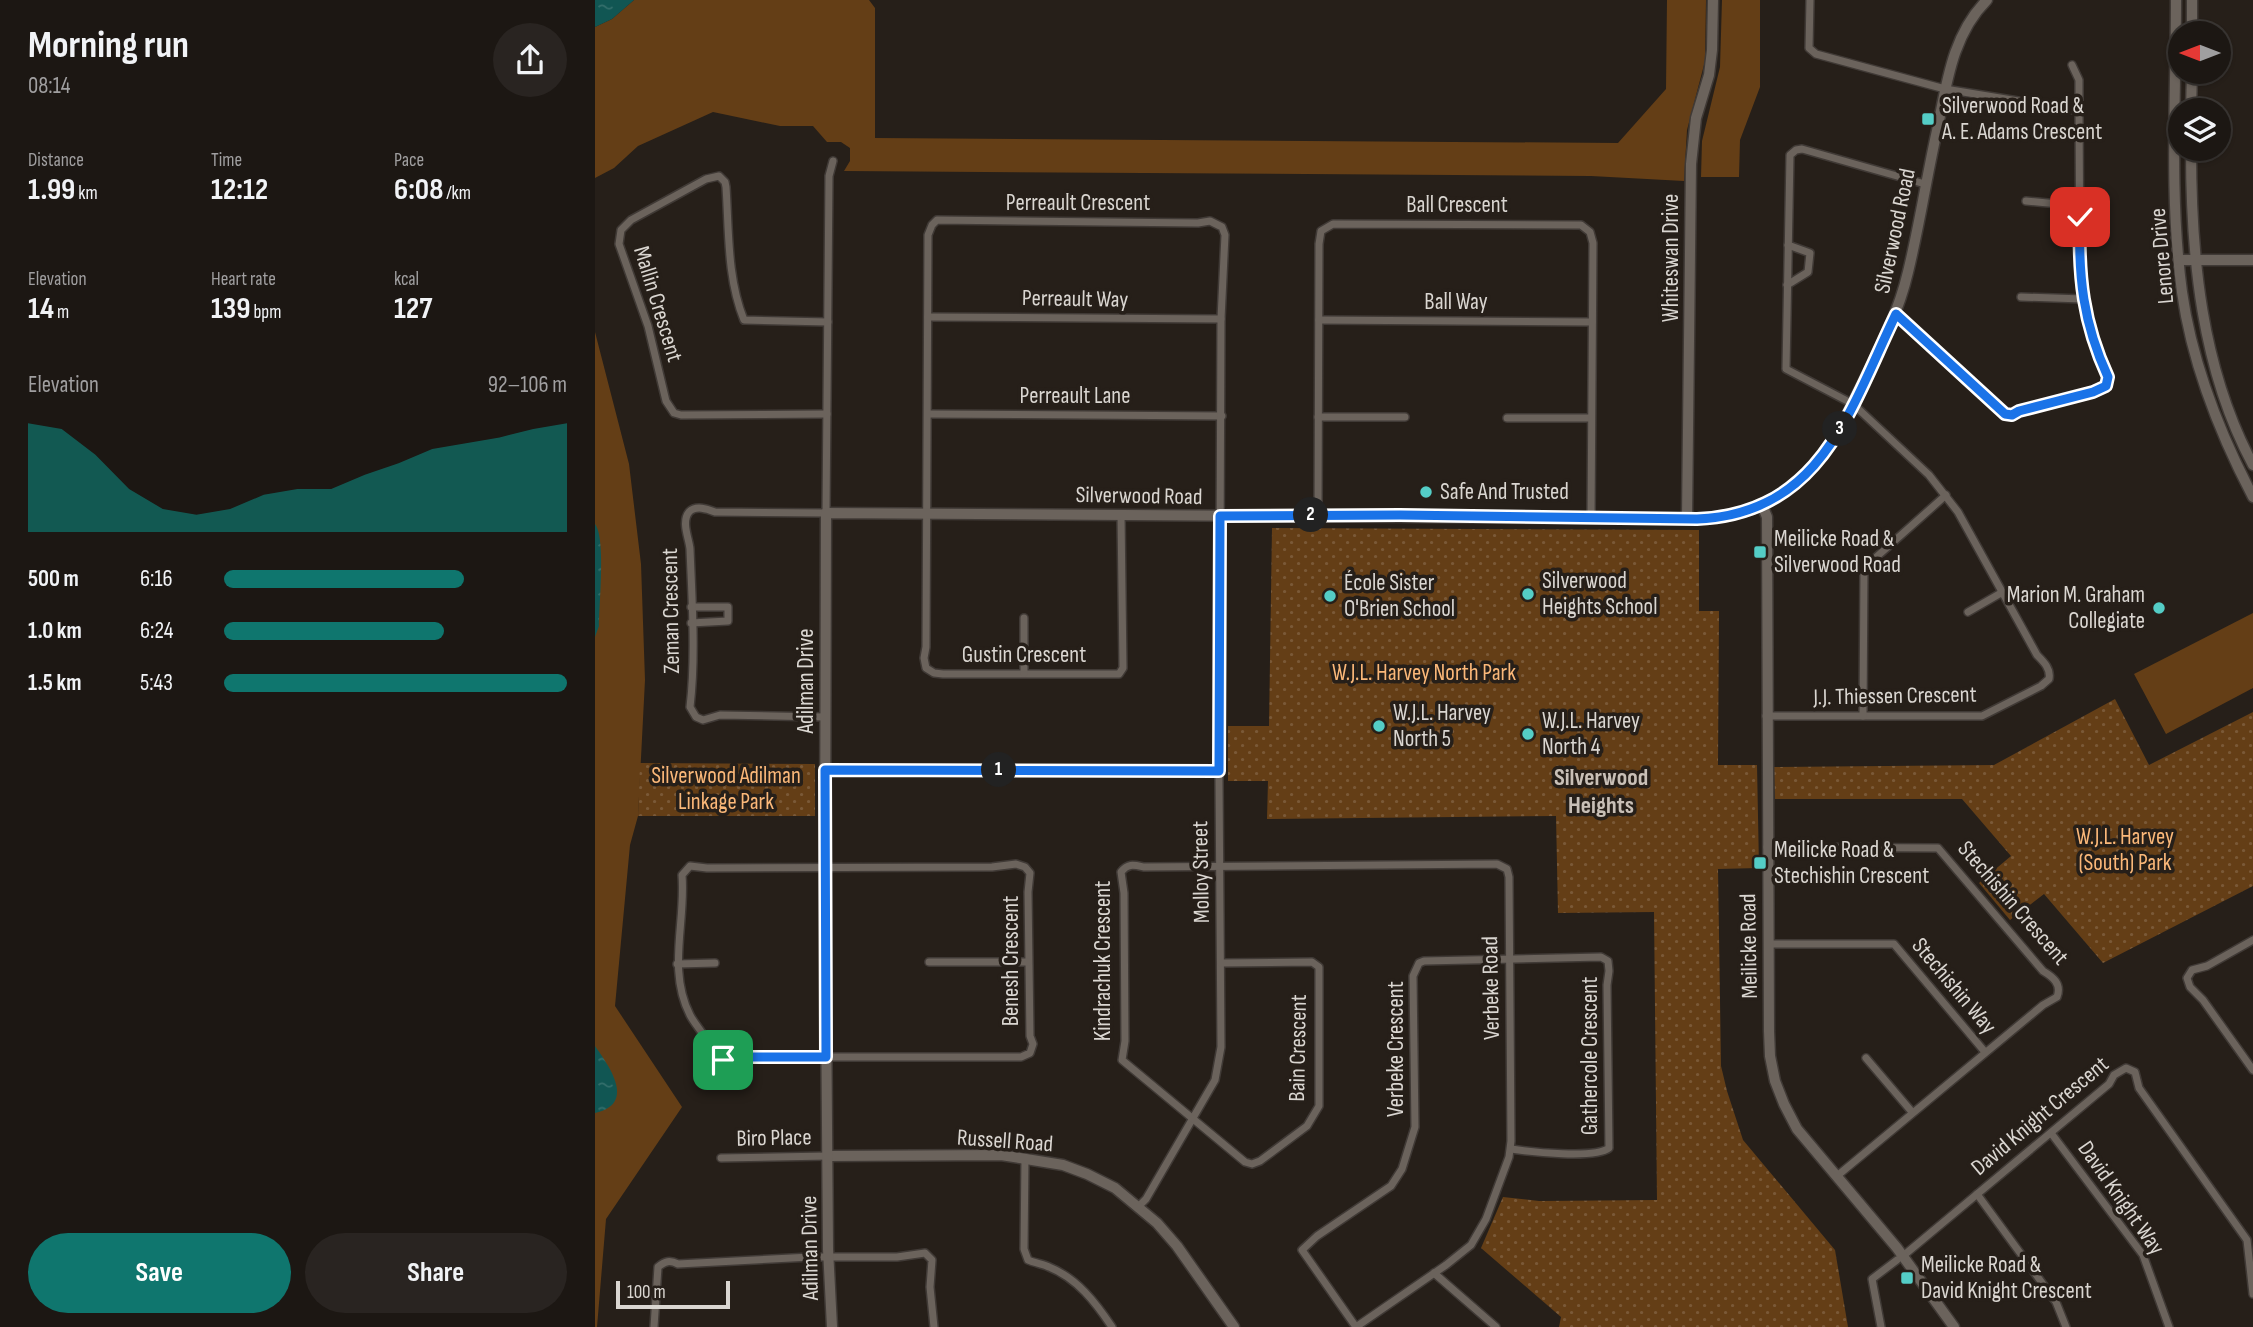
<!DOCTYPE html>
<meta charset="utf-8">
<style>
:root{--surface:#1c1713;--page:#292421;--text:#f1f3f6;--muted:#a09fa0;--line:#3a3633;--accent:#0f766e}
body{margin:0;font-family:"Sofia Sans Condensed",sans-serif;background:var(--page);color:var(--text);height:100vh;display:flex;flex-direction:column;font-size:26px;white-space:nowrap}
*{box-sizing:border-box;margin:0}
p{font-size:23px;color:var(--muted)}
.icon{flex:none;width:38px;height:38px;fill:none;stroke:currentColor;stroke-width:2;stroke-linecap:round;stroke-linejoin:round}
.map{position:relative;flex:1;overflow:hidden}
.details{display:flex;flex-direction:column;background:var(--surface);width:595px}
.details>*{flex:none}
.needle{width:46px;rotate:270deg}
.buttons{position:absolute;left:1573px;top:21px;display:grid;gap:14px}
.buttons a{display:grid;place-items:center;width:63px;height:63px;border-radius:50%;background:var(--surface);box-shadow:0 2px 5px #0004,0 0 0 2px var(--line);font-size:35px}
.scale{position:absolute;left:21px;bottom:18px;width:114px;box-sizing:border-box;padding-left:7px;border:4px solid #dad6d1;border-top:0;font-size:19px;line-height:24px;white-space:nowrap;color:#dad6d1;-webkit-text-stroke:5px #261f19;paint-order:stroke}
.pin{position:absolute;display:grid;place-items:center;width:60px;height:60px;color:#fff;margin:-30px;border-radius:14px;box-shadow:0 4px 10px #0006}
.km{position:absolute;width:35px;height:35px;margin:-18px;border-radius:50%;background:#222;color:#fff;font-size:19px;line-height:35px;text-align:center}
.round{display:grid;place-items:center;flex:none;width:74px;height:74px;border-radius:37px;background:var(--page)}
.headline{display:flex;align-items:center;justify-content:space-between;height:119px;padding:0 28px}
h1{font-size:38px;font-weight:700;line-height:52px}
.metrics{display:grid;grid-template-columns:repeat(3,1fr);gap:10px;height:119px;padding:7px 28px}
.metrics div{display:grid;align-content:center}
.metrics b{font-size:30px;font-weight:700}
.metrics small{font-size:19px;font-weight:400}
.metrics p{font-size:19px}
.chart{height:196px;padding:14px 28px}
.chart p{display:flex;justify-content:space-between}
.chart svg{width:100%;height:126px;margin-top:7px;fill:var(--accent);opacity:.7}
.cta{display:flex;gap:14px;margin-top:auto;padding:14px 28px}
.cta a{flex:1;height:80px;border-radius:42px;background:var(--accent);color:#fff;font-size:28px;font-weight:700;line-height:80px;text-align:center}
.cta a+a{background:var(--page);color:var(--text)}
ul{padding:0 28px;list-style:none;font-size:23px}
li{display:grid;grid-template-columns:112px 84px 1fr;align-items:center;height:52px}
li i{height:18px;border-radius:9px;background:var(--accent)}
main{display:flex;flex:1;min-height:0}
.map>svg:first-child{display:block}
.green{fill:#643e16}
.park{fill:url(#park-dots)}
.water{fill:url(#water-ripples)}
.lines{fill:none;stroke-linecap:round;stroke-linejoin:round}
.street-casing{stroke:#403a36;stroke-width:10}
.secondary-casing{stroke:#403a36;stroke-width:13}
.street{stroke:#6b635c;stroke-width:7}
.secondary{stroke:#6b635c;stroke-width:10}
.route-casing{stroke:#fff;stroke-width:14}
.route{stroke:#1a73e8;stroke-width:9}
.poi-dot{fill:#54cdc6;stroke:#261f19;stroke-width:2.5}
.labels{text-anchor:middle;dominant-baseline:central;stroke-width:7;stroke-linejoin:round;paint-order:stroke}
.poi-label{font-size:23px;fill:#dad6d1;stroke:#261f19;text-anchor:start}
.street-label{font-size:23px;fill:#dad6d1;stroke:#261f19}
.park-label{font-size:23px;fill:#fbb879;stroke:#261f19}
.neighbourhood-label{font-size:24px;font-weight:bold;fill:#c9c0b7;stroke:#261f19}
</style>
<main>
<section class="details">
<div class="headline"><div><h1>Morning run</h1><p>08:14</p></div><a class="round"><svg class="icon" aria-label="share" viewBox="0 0 24 24"><path d="M12 15V3M7 8l5-5 5 5M5 13v7h14v-7"/></svg></a></div>
<div class="metrics">
<div><p>Distance</p><b>1.99<small> km</small></b></div>
<div><p>Time</p><b>12:12</b></div>
<div><p>Pace</p><b>6:08<small> /km</small></b></div>
</div>
<div class="metrics">
<div><p>Elevation</p><b>14<small> m</small></b></div>
<div><p>Heart rate</p><b>139<small> bpm</small></b></div>
<div><p>kcal</p><b>127</b></div>
</div>
<div class="chart"><p><span>Elevation</span>92–106 m</p>
<svg viewBox="0 0 160 44" preserveAspectRatio="none"><path d="M0 44V6L10 8L20 17L30 29L40 36L50 38L60 36L70 31L80 29L90 29L100 24L110 20L120 15L130 13L140 11L150 8L160 6V44z"/></svg>
</div>
<ul>
<li><b>500 m</b>6:16<i style="width:70%"></i></li>
<li><b>1.0 km</b>6:24<i style="width:64%"></i></li>
<li><b>1.5 km</b>5:43<i style="width:100%"></i></li>
</ul>
<div class="cta"><a>Save</a><a>Share</a></div>
</section>
<div class="map">
<svg width="1658" height="1327" viewBox="0 0 1658 1327">
<defs>
<pattern id="park-dots" width="8" height="8" patternUnits="userSpaceOnUse" patternTransform="scale(1.75)"><rect width="8" height="8" fill="#643e16"/><path d="M2 2h.1M6 6h.1" fill="none" stroke="#7a5937" stroke-width="1.8" stroke-linecap="round"/></pattern>
<pattern id="water-ripples" width="26" height="14" patternUnits="userSpaceOnUse" patternTransform="scale(1.75)"><rect width="26" height="14" fill="#115653"/><path d="M2 4q2-2 4 0t4 0M15 11q2-2 4 0t4 0" fill="none" stroke="#336e6b"/></pattern>
</defs>
<rect width="100%" height="100%" fill="#261f19"/>
<g class="green">
<path d="M 39,0 L 274,0 L 280,8 L 280,138 L 1023,143 L 1071,89 L 1072,0 L 1111,0 L 1110,61 L 1092,130 L 1089,181 L 996,176 L 249,171 L 255,161 L 255,148 L 246,142 L 232,142 L 218,126 L 185,126 L 118,112 L 43,146 L 19,168 L 0,178 L 0,27 L 17,19 Z"/>
<path d="M 1127,0 L 1165,0 L 1165,87 L 1145,140 L 1144,177 L 1106,177 L 1107,141 L 1125,67 Z"/>
<path d="M 0,332 L 34,464 L 46,564 L 50,680 L 43,816 L 35,845 L 20,1006 L 87,1107 L 11,1219 L 2,1327 L 0,1327 Z"/>
<path d="M 1658,613 L 1658,688 L 1571,734 L 1539,674 Z"/>
</g>
<g class="park">
<path d="M 677,528 L 1104,530 L 1104,611 L 1124,611 L 1123,765 L 1162,765 L 1164,868 L 1123,869 L 1126,1066 L 1132,1091 L 1148,1140 L 1240,1250 L 1253,1327 L 964,1327 L 966,1317 L 886,1248 L 908,1197 L 944,1201 L 1062,1200 L 1059,912 L 963,913 L 961,816 L 672,819 L 673,781 L 633,781 L 633,726 L 674,726 Z"/>
<path d="M 1520,699 L 1554,765 L 1658,712 L 1658,886 L 1508,963 L 1449,894 L 1415,920 L 1384,883 L 1416,856 L 1367,799 L 1180,799 L 1179,767 L 1399,765 Z"/>
<path d="M 45,763 L 220,764 L 220,816 L 43,816 Z"/>
</g>
<g class="water">
<path d="M 0,0 L 39,0 L 17,19 L 0,27 Z"/>
<path d="M 0,524 C 11,538 4,605 4,626 L 0,637 Z"/>
<path d="M 0,1046 C 14,1066 42,1104 0,1113 Z"/>
</g>
<g class="lines">
<defs>
<g id="street">
<path d="M 1215,0 L 1214,48 L 1221,54 L 1350,89 L 1484,111 L 1485,285 L 1490,308 L 1513,378 L 1511,386 L 1417,415 L 1410,414 L 1301,314"/>
<path d="M 1477,65 L 1484,80 L 1484,111"/>
<path d="M 1431,201 L 1485,206"/>
<path d="M 1192,285 L 1213,272 L 1215,253 L 1193,245"/>
<path d="M 1426,297 L 1488,299"/>
<path d="M 333,317 L 626,319"/>
<path d="M 724,320 L 997,322"/>
<path d="M 232,414 L 86,415 L 79,413 L 71,401 L 53,326 L 24,244 L 26,230 L 36,220 L 111,179 L 124,176 L 130,182 L 131,187 C 134,231 132,278 149,320 L 233,322"/>
<path d="M 333,414 L 627,416"/>
<path d="M 723,417 L 810,417"/>
<path d="M 912,418 L 996,418"/>
<path d="M 526,515 L 528,668 L 524,674 L 348,674 L 339,673 L 331,668 L 329,658 L 331,647 L 333,235 L 337,225 L 342,220 L 603,223 L 615,221 L 627,227 L 630,235 L 626,319 L 624,780 L 626,1047 L 620,1080 L 551,1199 L 544,1206"/>
<path d="M 723,515 L 724,244 L 726,231 L 738,224 L 986,225 L 995,232 L 998,243 L 996,519"/>
<path d="M 96,607 L 133,607 L 133,621 L 96,623"/>
<path d="M 1373,612 L 1406,593"/>
<path d="M 429,673 L 429,618"/>
<path d="M 1171,716 L 1387,716 L 1446,686 L 1454,679 C 1456,669 1449,662 1442,655 L 1363,512 L 1334,475 L 1258,404 L 1191,369 L 1195,155 L 1201,150 L 1207,149 L 1330,184"/>
<path d="M 1268,716 L 1269,568 L 1351,495"/>
<path d="M 230,717 L 125,715 L 108,720 L 101,717 L 95,707 C 101,656 97,601 95,549 C 94,538 86,522 94,512 C 101,505 112,509 120,512 L 231,513 L 234,176 L 238,161"/>
<path d="M 230,770 L 624,771"/>
<path d="M 1172,847 L 1343,848 L 1448,971 C 1458,977 1467,984 1462,997 L 1448,1005 L 1242,1176"/>
<path d="M 421,864 L 430,867 L 435,873 L 433,892 L 435,1036 L 438,1044 L 435,1053 L 426,1057 L 142,1057 C 119,1061 121,1056 110,1038 C 106,1030 99,1023 95,1015 C 72,970 91,922 87,875 L 95,866 L 112,868 L 397,867 Z"/>
<path d="M 1658,940 L 1612,966 L 1597,970 L 1592,978 L 1595,987 L 1608,1000 L 1658,1070"/>
<path d="M 1173,944 L 1299,944 L 1390,1052"/>
<path d="M 334,962 L 433,962"/>
<path d="M 626,963 L 717,962 L 724,967 L 724,1106 L 712,1126 L 665,1161 L 657,1164 L 650,1162 L 527,1060 L 530,1041 L 529,893 L 526,872 C 533,863 539,865 549,867 L 902,864 L 912,869 L 914,877 L 916,1141 L 914,1157 L 891,1219 L 876,1245 L 851,1265 L 761,1327"/>
<path d="M 82,964 L 120,963"/>
<path d="M 1271,1058 L 1317,1112"/>
<path d="M 1456,1133 L 1548,1255 L 1574,1327"/>
<path d="M 126,1158 L 233,1156"/>
<path d="M 430,1158 L 429,1249 L 433,1260 C 440,1263 448,1264 454,1267 C 482,1278 501,1303 517,1327"/>
<path d="M 1382,1194 L 1461,1302 L 1471,1327"/>
<path d="M 1308,1256 L 1514,1084 L 1519,1075 L 1531,1068 L 1540,1072 L 1544,1088 L 1652,1240 L 1658,1294"/>
<path d="M 839,1273 L 901,1327"/>
<path d="M 59,1327 L 63,1267 C 70,1261 75,1260 83,1264 L 216,1257 L 302,1257 L 330,1253 L 337,1260 L 335,1287 L 339,1327"/>
<path d="M 761,1327 L 707,1250 L 722,1236 L 796,1186 L 807,1169 L 820,1127 L 818,976 L 824,963 L 829,961 L 1006,957 L 1013,961 L 1014,971 L 1012,985 L 1014,1148 C 1000,1159 936,1152 916,1149"/>
<path d="M 1286,1327 L 1277,1279 L 1302,1260"/>
</g>
<g id="secondary">
<path d="M 1581,0 C 1581,97 1574,196 1587,292 C 1597,363 1625,434 1658,497"/>
<path d="M 1597,33 L 1597,0"/>
<path d="M 1596,110 L 1597,72"/>
<path d="M 1596,149 C 1596,256 1606,368 1658,465"/>
<path d="M 1584,260 L 1658,260"/>
<path d="M 1167,505 L 1172,517 L 1174,1031 L 1175,1056 L 1180,1081 L 1189,1104 L 1202,1129 L 1302,1248 L 1359,1327"/>
<path d="M 1092,519 L 1096,164 L 1101,118 L 1114,75 L 1117,50 L 1118,0"/>
<path d="M 233,1156 L 406,1155 L 468,1165 L 492,1174 L 520,1188 L 562,1223 L 582,1246 L 639,1327"/>
<path d="M 237,1327 L 233,1249 L 230,877 L 231,513 L 1102,519 C 1185,515 1223,474 1258,403 C 1279,360 1302,319 1313,272 C 1325,223 1332,174 1343,126 C 1352,81 1358,34 1392,0"/>
</g>
</defs>
<use href="#street" class="street-casing"/>
<use href="#secondary" class="secondary-casing"/>
<use href="#street" class="street"/>
<use href="#secondary" class="secondary"/>
</g>
<g class="lines">
<defs>
<path id="route" d="M 128,1060 L 142,1057 L 231,1057 L 230,770 L 624,771 L 625,516 L 805,515 L 1102,519 C 1227,514 1255,409 1301,314 L 1410,414 L 1417,415 L 1424,411 L 1498,392 L 1511,386 L 1513,377 C 1488,323 1483,276 1485,217"/>
</defs>
<use href="#route" class="route-casing"/>
<use href="#route" class="route"/>
</g>
<g class="poi-dot">
<rect x="1326" y="112" width="14" height="14" rx="3.5"/>
<circle cx="831" cy="492" r="7"/>
<rect x="1158" y="545" width="14" height="14" rx="3.5"/>
<circle cx="933" cy="594" r="7"/>
<circle cx="735" cy="596" r="7"/>
<circle cx="1564" cy="608" r="7"/>
<circle cx="784" cy="726" r="7"/>
<circle cx="933" cy="734" r="7"/>
<rect x="1158" y="856" width="14" height="14" rx="3.5"/>
<rect x="1305" y="1271" width="14" height="14" rx="3.5"/>
</g>
<g class="labels">
<g class="poi-label">
<text x="1347" y="106">Silverwood Road &amp;<tspan x="1347" dy="26">A. E. Adams Crescent</tspan></text>
<text x="845" y="492">Safe And Trusted</text>
<text x="1179" y="539">Meilicke Road &amp;<tspan x="1179" dy="26">Silverwood Road</tspan></text>
<text x="947" y="581">Silverwood<tspan x="947" dy="26">Heights School</tspan></text>
<text x="749" y="583">École Sister<tspan x="749" dy="26">O'Brien School</tspan></text>
<text x="1550" y="595" text-anchor="end">Marion M. Graham<tspan x="1550" dy="26">Collegiate</tspan></text>
<text x="798" y="713">W.J.L. Harvey<tspan x="798" dy="26">North 5</tspan></text>
<text x="947" y="721">W.J.L. Harvey<tspan x="947" dy="26">North 4</tspan></text>
<text x="1179" y="850">Meilicke Road &amp;<tspan x="1179" dy="26">Stechishin Crescent</tspan></text>
<text x="1326" y="1265">Meilicke Road &amp;<tspan x="1326" dy="26">David Knight Crescent</tspan></text>
</g>
<g class="street-label">
<text x="483" y="203">Perreault Crescent</text>
<text x="862" y="205">Ball Crescent</text>
<text transform="translate(1300 231) rotate(-78)">Silverwood Road</text>
<text transform="translate(1567 256) rotate(-95)">Lenore Drive</text>
<text transform="translate(1076 258) rotate(-90)">Whiteswan Drive</text>
<text transform="translate(480 299) rotate(1)">Perreault Way</text>
<text x="861" y="302">Ball Way</text>
<text transform="translate(63 304) rotate(73)">Mallin Crescent</text>
<text x="480" y="396">Perreault Lane</text>
<text transform="translate(544 496) rotate(1)">Silverwood Road</text>
<text transform="translate(76 611) rotate(-91)">Zeman Crescent</text>
<text x="429" y="655">Gustin Crescent</text>
<text transform="translate(211 681) rotate(-90)">Adilman Drive</text>
<text transform="translate(1300 696) rotate(-1)">J.J. Thiessen Crescent</text>
<text transform="translate(606 872) rotate(-91)">Molloy Street</text>
<text transform="translate(1418 903) rotate(49)">Stechishin Crescent</text>
<text transform="translate(1154 946) rotate(-91)">Meilicke Road</text>
<text transform="translate(416 961) rotate(-90)">Benesh Crescent</text>
<text transform="translate(508 961) rotate(-90)">Kindrachuk Crescent</text>
<text transform="translate(1359 986) rotate(50)">Stechishin Way</text>
<text transform="translate(896 988) rotate(-91)">Verbeke Road</text>
<text transform="translate(703 1048) rotate(-89)">Bain Crescent</text>
<text transform="translate(801 1049) rotate(-90)">Verbeke Crescent</text>
<text transform="translate(995 1056) rotate(-90)">Gathercole Crescent</text>
<text transform="translate(1445 1116) rotate(-40)">David Knight Crescent</text>
<text transform="translate(179 1138) rotate(-1)">Biro Place</text>
<text transform="translate(410 1141) rotate(4)">Russell Road</text>
<text transform="translate(1526 1198) rotate(55)">David Knight Way</text>
<text transform="translate(215 1248) rotate(-91)">Adilman Drive</text>
</g>
<g class="park-label">
<text x="829" y="673">W.J.L. Harvey North Park</text>
<text x="131" y="776">Silverwood Adilman<tspan x="131" dy="26">Linkage Park</tspan></text>
<text x="1530" y="837">W.J.L. Harvey<tspan x="1530" dy="26">(South) Park</tspan></text>
</g>
<g class="neighbourhood-label">
<text x="1006" y="777">Silverwood<tspan x="1006" dy="28">Heights</tspan></text>
</g>
</g>
</svg>
<div class="buttons">
<a><svg class="needle" viewBox="-14 -14 28 28"><path d="M0-13l5 13h-10z" fill="#e53935"/><path d="M0 13l5-13h-10z" fill="#a09fa0"/></svg></a>
<a><svg class="icon" aria-label="layers" viewBox="0 0 24 24"><path d="M12 4l9 5-9 5-9-5zM3 14l9 5 9-5"/></svg></a>
</div>
<div class="scale">100 m</div>
<div class="pin" style="left:128px;top:1060px;background:#1e9e55"><svg class="icon" aria-label="arrive" viewBox="0 0 24 24"><path d="M6 21V4h12l-3 4 3 4H6"/></svg></div>
<div class="pin" style="left:1485px;top:217px;background:#d93025"><svg class="icon" aria-label="check" viewBox="0 0 24 24"><path d="M5 12l5 5 9-10"/></svg></div>
<b class="km" style="left:404px;top:770px">1</b>
<b class="km" style="left:716px;top:515px">2</b>
<b class="km" style="left:1245px;top:429px">3</b>
</div>
</main>
